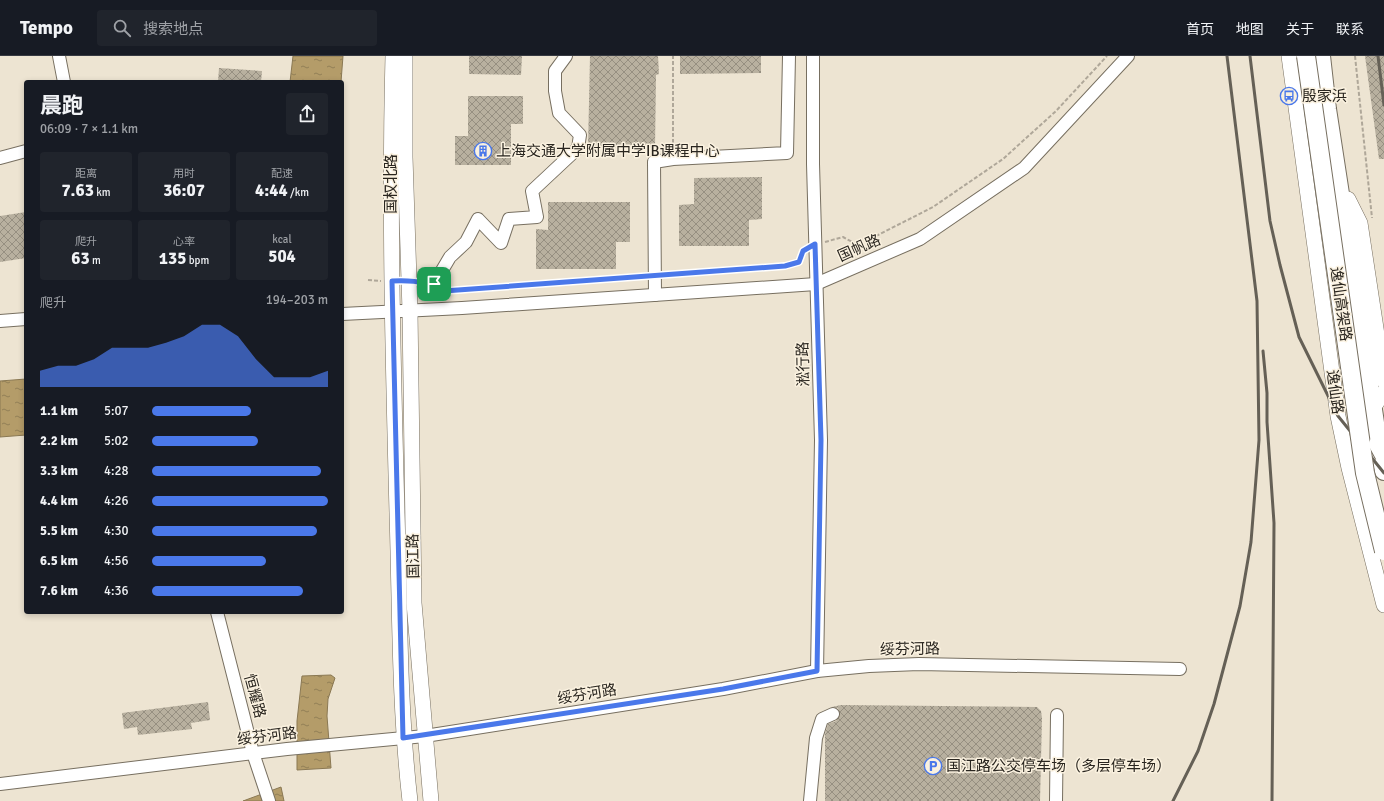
<!DOCTYPE html>
<html lang="zh">
<meta charset="utf-8">
<style>
:root{--surface:#171b24;--page:#20242c;--text:#f1f3f6;--muted:#9ea1a6;--line:#363941;--accent:#4a78ea}
body{margin:0;font-family:Signika,"Noto Sans SC",sans-serif;background:var(--page);color:var(--text);height:100vh;display:flex;flex-direction:column;font-size:15px;white-space:nowrap}
*{box-sizing:border-box;margin:0}
p{font-size:13px;color:var(--muted)}
.icon{flex:none;width:22px;height:22px;fill:none;stroke:currentColor;stroke-width:2;stroke-linecap:round;stroke-linejoin:round}
.map{position:relative;flex:1;overflow:hidden}
.side{position:absolute;left:24px;top:24px;width:320px;height:534px;display:flex;flex-direction:column;background:var(--surface);border-radius:4px;box-shadow:0 2px 6px #0003}
.side>*{flex:none}
.pin{position:absolute;display:grid;place-items:center;width:34px;height:34px;color:#fff;margin:-17px;border-radius:8px;box-shadow:0 2px 6px #0006}
.round{display:grid;place-items:center;flex:none;width:42px;height:42px;border-radius:4px;background:var(--page)}
.headline{display:flex;align-items:center;justify-content:space-between;height:68px;padding:0 16px}
h1{font-size:22px;font-weight:700;line-height:30px}
.stats{display:grid;grid-template-columns:repeat(3,1fr);gap:6px;height:68px;padding:4px 16px}
.stats div{display:grid;align-content:center;border-radius:4px;background:var(--page);text-align:center}
.stats b{font-size:17px;font-weight:700}
.stats small{font-size:11px;font-weight:400}
.stats p{font-size:11px}
.chart{height:112px;padding:8px 16px}
.chart p{display:flex;justify-content:space-between}
.chart svg{width:100%;height:72px;margin-top:4px;fill:var(--accent);opacity:.7}
ul{padding:0 16px;list-style:none;font-size:13px}
li{display:grid;grid-template-columns:64px 48px 1fr;align-items:center;height:30px}
li i{height:10px;border-radius:5px;background:var(--accent)}
header{display:flex;align-items:center;gap:24px;box-sizing:border-box;height:56px;padding:0 20px;background:var(--surface);border-bottom:1px solid var(--line)}
header strong{font-size:19px}
nav{display:flex;gap:22px;margin-inline-start:auto;font-size:14px}
.search{width:280px;height:36px;background:var(--page);display:flex;align-items:center;gap:10px;box-sizing:border-box;padding:0 14px;border-radius:4px;color:var(--muted);font-size:15px}
.map>svg:first-child{display:block}
.water{fill:url(#water-ripples);stroke:#8a7853}
.building{fill:url(#building-cross-hatch)}
.lines{fill:none;stroke-linecap:round;stroke-linejoin:round}
.minor-casing{stroke:#776f60;stroke-width:14}
.major-casing{stroke:#776f60;stroke-width:16}
.highway-casing{stroke:#776f60;stroke-width:20}
.path{stroke:#afa799;stroke-width:2;stroke-dasharray:4 2;stroke-linecap:butt}
.minor{stroke:#fff;stroke-width:12}
.major{stroke:#fff;stroke-width:15}
.highway{stroke:#fff;stroke-width:18}
.rail{stroke:#656056;stroke-width:3}
.highway-bridge-casing{stroke:#776f60;stroke-width:20;stroke-linecap:butt}
.highway-bridge{stroke:#fff;stroke-width:18}
.route-casing{stroke:#fff;stroke-width:8}
.route{stroke:#4a78ea;stroke-width:5}
.labels{text-anchor:middle;dominant-baseline:central;stroke-width:3;stroke-linejoin:round;paint-order:stroke}
.poi-label{font-size:15px;fill:#29251f;stroke:#faf1df;text-anchor:start}
.street-label{font-size:15px;fill:#29251f;stroke:#faf1df}
</style>
<header>
<strong>Tempo</strong>
<div class="search"><svg class="icon" aria-label="search" viewBox="0 0 24 24"><circle cx="10" cy="10" r="6"/><path d="M15 15l6 6"/></svg>搜索地点</div>
<nav><a>首页</a><a>地图</a><a>关于</a><a>联系</a></nav>
</header>
<div class="map">
<svg width="1384" height="745" viewBox="0 0 1384 745">
<defs>
<pattern id="water-ripples" width="26" height="14" patternUnits="userSpaceOnUse"><rect width="26" height="14" fill="#b49c69"/><path d="M2 4q2-2 4 0t4 0M15 11q2-2 4 0t4 0" fill="none" stroke="#927f56"/></pattern>
<pattern id="building-cross-hatch" width="8" height="8" patternUnits="userSpaceOnUse"><rect width="8" height="8" fill="#b8b09f"/><path d="M0 0l8 8M0 8l8-8" fill="none" stroke="#968f81"/></pattern>
</defs>
<rect width="100%" height="100%" fill="#ede4d2"/>
<g class="water">
<path d="M 293,0 L 343,0 L 341,26 L 290,26 Z"/>
<path d="M 26,323 L 26,379 L 0,381 L 0,325 Z"/>
<path d="M 331,619 L 335,622 L 328,643 L 327,660 L 331,712 L 297,714 L 297,665 L 302,620 Z"/>
<path d="M 281,731 L 284,745 L 243,745 Z"/>
</g>
<g class="building">
<path d="M 469,0 L 522,0 L 521,19 L 469,18 Z"/>
<path d="M 590,0 L 658,0 L 659,18 L 656,19 L 655,92 L 588,92 Z"/>
<path d="M 680,0 L 761,0 L 761,17 L 680,18 Z"/>
<path d="M 1365,0 L 1384,0 L 1384,103 L 1379,103 Z"/>
<path d="M 219,12 L 262,15 L 261,26 L 218,26 Z"/>
<path d="M 468,40 L 523,40 L 523,68 L 511,68 L 511,109 L 455,109 L 455,80 L 468,80 Z"/>
<path d="M 762,121 L 762,163 L 749,164 L 749,190 L 679,190 L 679,149 L 694,148 L 694,122 Z"/>
<path d="M 548,146 L 630,146 L 630,186 L 616,186 L 616,213 L 536,213 L 536,173 L 548,174 Z"/>
<path d="M 26,156 L 26,202 L 0,206 L 0,160 Z"/>
<path d="M 208,646 L 210,664 L 191,667 L 192,673 L 138,679 L 137,671 L 124,673 L 122,657 Z"/>
<path d="M 841,649 L 1037,651 L 1041,655 L 1042,662 L 1040,745 L 825,745 L 825,678 L 828,668 L 836,665 L 840,659 L 838,652 L 832,651 Z"/>
</g>
<g class="lines">
<defs>
<g id="minor">
<path d="M 59,0 L 64,26"/>
<path d="M 813,0 L 813,108 L 821,384 L 817,615"/>
<path d="M 0,102 L 26,95"/>
<path d="M 434,228 L 450,201 L 466,186 L 478,163 L 501,187 L 509,163 L 537,161 L 532,135 L 578,92 L 580,79 L 559,57 L 555,35 L 555,15 L 566,0"/>
<path d="M 655,239 L 654,106 L 673,103 L 787,97 L 789,0"/>
<path d="M 342,258 L 462,252 L 816,228 L 920,183 L 1024,112 L 1128,0"/>
<path d="M 0,265 L 26,263"/>
<path d="M 217,556 L 253,697 L 269,745"/>
<path d="M 0,728 L 287,693 L 425,680 L 723,633 L 817,615 L 869,610 L 919,608 L 1180,613"/>
<path d="M 810,745 L 816,682 L 822,663 L 833,658"/>
<path d="M 1056,745 L 1057,659"/>
</g>
<g id="major">
<path d="M 393,0 C 389,152 393,305 397,457 C 400,553 399,650 410,745"/>
<path d="M 405,0 L 405,101 L 410,255 L 414,547 L 431,745"/>
<path d="M 1289,0 L 1338,360 L 1349,412 L 1384,549"/>
<path d="M 1348,143 L 1360,167 L 1384,325"/>
<path d="M 1375,349 L 1384,336"/>
</g>
<path id="highway" d="M 1321,0 L 1327,53 L 1379,393 L 1384,415"/>
</defs>
<use href="#minor" class="minor-casing"/>
<use href="#major" class="major-casing"/>
<use href="#highway" class="highway-casing"/>
<g class="path">
<path d="M 1355,0 L 1372,162"/>
<path d="M 673,93 L 673,0"/>
<path d="M 825,186 L 843,181 L 854,187 L 878,179 L 933,151 L 1003,103 L 1056,55 L 1107,0"/>
<path d="M 666,220 L 785,210 L 799,206 L 805,194"/>
<path d="M 368,224 L 381,225"/>
<path d="M 443,234 L 644,221"/>
</g>
<use href="#minor" class="minor"/>
<use href="#major" class="major"/>
<use href="#highway" class="highway"/>
<g class="rail">
<path d="M 1250,0 L 1270,165 L 1280,209 L 1299,281 L 1338,360 L 1384,417"/>
<path d="M 1378,0 L 1384,49"/>
<path d="M 1263,295 L 1267,337 L 1267,366 L 1274,467 L 1272,745"/>
<path d="M 1173,745 L 1198,695 L 1214,648 L 1240,550 L 1251,486 L 1259,384 L 1257,245 L 1227,0"/>
</g>
<defs>
<g id="highway-bridge">
<path d="M 1306,0 L 1365,417 L 1384,495"/>
<path d="M 1378,388 L 1384,399"/>
</g>
</defs>
<use href="#highway-bridge" class="highway-bridge-casing"/>
<use href="#highway-bridge" class="highway-bridge"/>
</g>
<g class="lines">
<defs>
<path id="route" d="M 815,188 L 821,384 L 817,615 L 723,633 L 403,682 L 392,225 C 410,224 429,225 444,235 L 785,210 L 799,206 L 803,195 Z"/>
</defs>
<use href="#route" class="route-casing"/>
<use href="#route" class="route"/>
</g>
<defs>
<symbol id="bus-ring" viewBox="-11 -11 22 22"><circle r="9.5" fill="#faf1df" stroke="#4a78ea" stroke-width="1.5"/><path d="M-5-6H5V4H4V6H2V4H-2V6H-4V4H-5ZM-3.5-4V0h7V-4ZM-3.5 1.2v1.5H-2V1.2ZM2 1.2v1.5H3.5V1.2Z" fill="#4a78ea"/></symbol>
<symbol id="building-ring" viewBox="-11 -11 22 22"><circle r="9.5" fill="#faf1df" stroke="#4a78ea" stroke-width="1.5"/><path d="M-4-6H4V6H1V3H-1V6H-4ZM-2.5-4.3h1.7v1.8h-1.7ZM.8-4.3h1.7v1.8H.8ZM-2.5-1h1.7V.8h-1.7ZM.8-1h1.7V.8H.8Z" fill="#4a78ea"/></symbol>
<symbol id="parking-ring" viewBox="-11 -11 22 22"><circle r="9.5" fill="#faf1df" stroke="#4a78ea" stroke-width="1.5"/><path d="M-3.5-5.5H1a3.5 3.5 0 0 1 0 7H-1V5.5H-3.5ZM-1-3.4V-.6H.8a1.4 1.4 0 0 0 0-2.8Z" fill="#4a78ea"/></symbol>
</defs>
<g fill-rule="evenodd">
<use href="#bus-ring" x="1279" y="30" width="20" height="20"/>
<use href="#building-ring" x="473" y="85" width="20" height="20"/>
<use href="#parking-ring" x="923" y="700" width="20" height="20"/>
</g>
<g class="labels">
<g class="poi-label">
<text x="1302" y="40">殷家浜</text>
<text x="496" y="95">上海交通大学附属中学IB课程中心</text>
<text x="946" y="710">国江路公交停车场（多层停车场）</text>
</g>
<g class="street-label">
<text transform="translate(391 128) rotate(-90)">国权北路</text>
<text transform="translate(859 192) rotate(-24)">国帆路</text>
<text transform="translate(1341 248) rotate(82)">逸仙高架路</text>
<text transform="translate(803 308) rotate(-91)">淞行路</text>
<text transform="translate(1335 336) rotate(82)">逸仙路</text>
<text transform="translate(413 500) rotate(-91)">国江路</text>
<text transform="translate(910 593) rotate(-1)">绥芬河路</text>
<text transform="translate(587 638) rotate(-9)">绥芬河路</text>
<text transform="translate(255 640) rotate(75)">恒耀路</text>
<text transform="translate(267 680) rotate(-7)">绥芬河路</text>
</g>
</g>
</svg>
<div class="pin" style="left:434px;top:228px;background:#1e9e55"><svg class="icon" aria-label="arrive" viewBox="0 0 24 24"><path d="M6 21V4h12l-3 4 3 4H6"/></svg></div>
<section class="side">
<div class="headline"><div><h1>晨跑</h1><p>06:09 · 7 × 1.1 km</p></div><a class="round"><svg class="icon" aria-label="share" viewBox="0 0 24 24"><path d="M12 15V3M7 8l5-5 5 5M5 13v7h14v-7"/></svg></a></div>
<div class="stats">
<div><p>距离</p><b>7.63<small> km</small></b></div>
<div><p>用时</p><b>36:07</b></div>
<div><p>配速</p><b>4:44<small> /km</small></b></div>
</div>
<div class="stats">
<div><p>爬升</p><b>63<small> m</small></b></div>
<div><p>心率</p><b>135<small> bpm</small></b></div>
<div><p>kcal</p><b>504</b></div>
</div>
<div class="chart"><p><span>爬升</span>194–203 m</p>
<svg viewBox="0 0 160 44" preserveAspectRatio="none"><path d="M0 44V34L10 31L20 31L30 27L40 20L50 20L60 20L70 17L80 13L90 6L100 6L110 13L120 27L130 38L140 38L150 38L160 34V44z"/></svg>
</div>
<ul>
<li><b>1.1 km</b>5:07<i style="width:56%"></i></li>
<li><b>2.2 km</b>5:02<i style="width:60%"></i></li>
<li><b>3.3 km</b>4:28<i style="width:96%"></i></li>
<li><b>4.4 km</b>4:26<i style="width:100%"></i></li>
<li><b>5.5 km</b>4:30<i style="width:94%"></i></li>
<li><b>6.5 km</b>4:56<i style="width:65%"></i></li>
<li><b>7.6 km</b>4:36<i style="width:86%"></i></li>
</ul>
</section>
</div>
